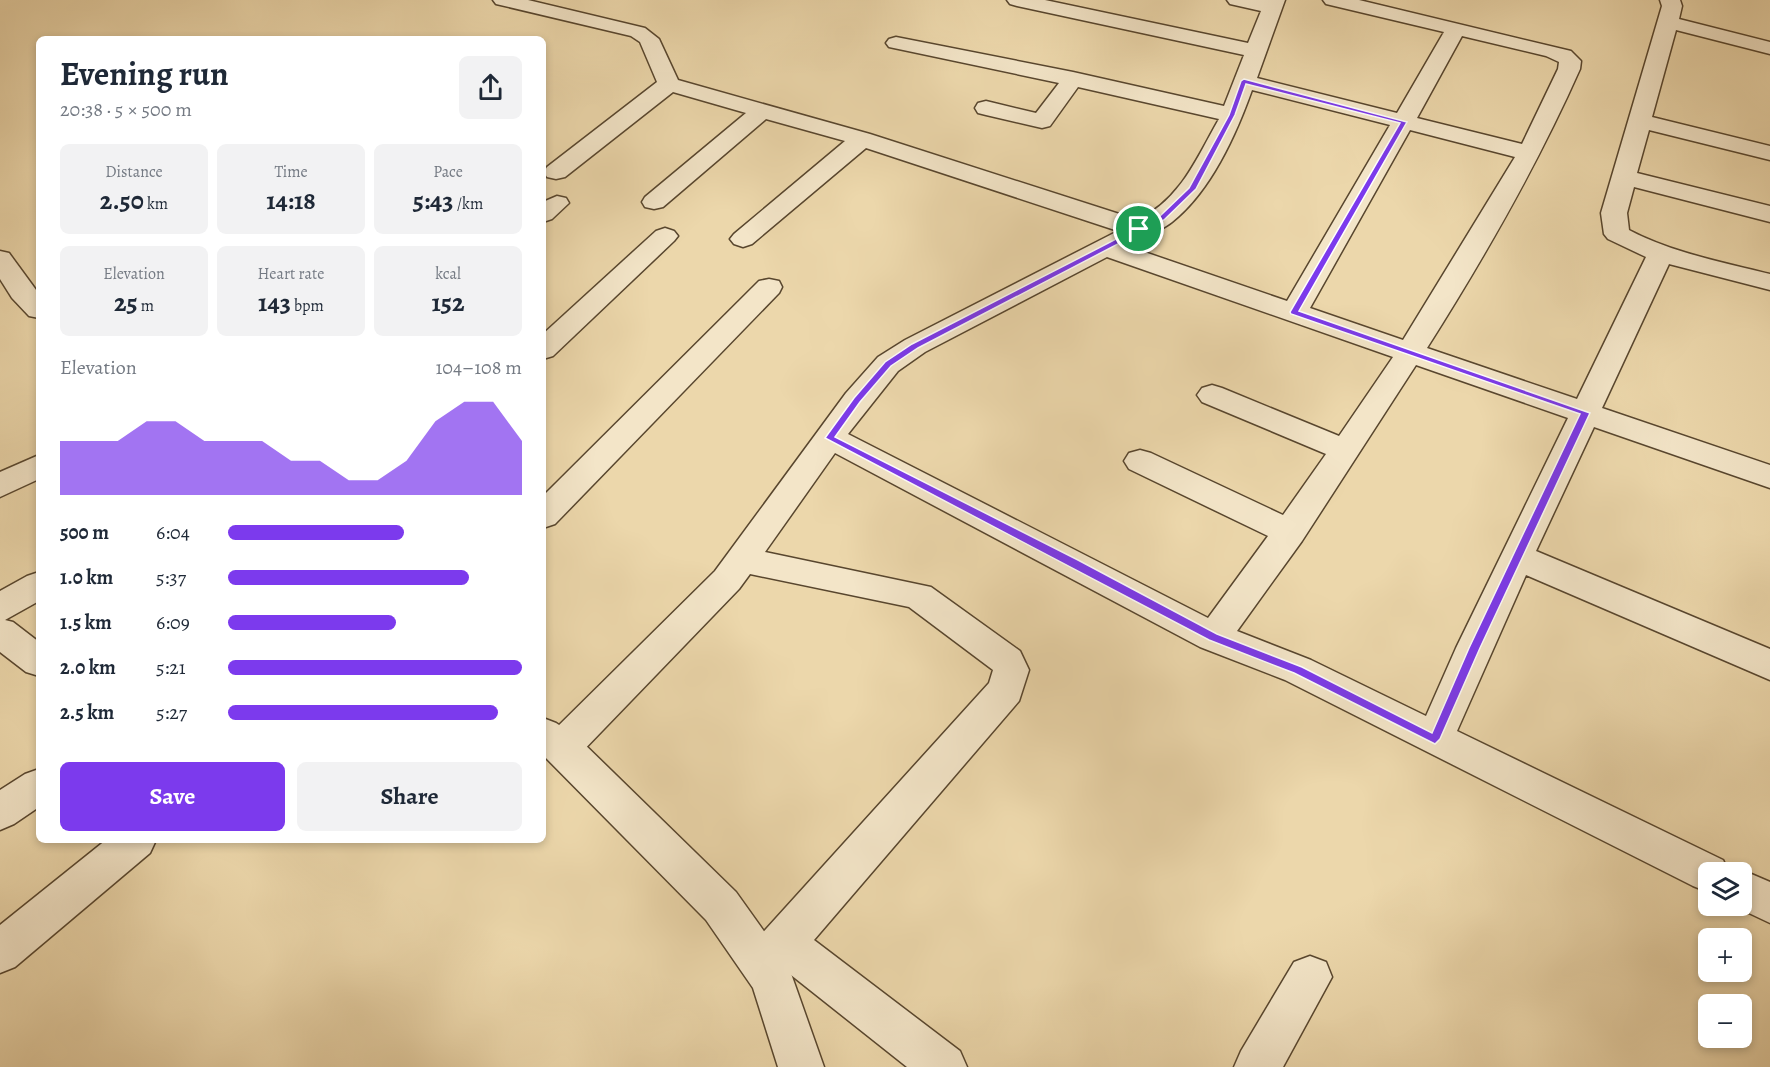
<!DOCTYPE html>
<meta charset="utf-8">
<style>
:root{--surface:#fff;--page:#f2f2f3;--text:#1f2937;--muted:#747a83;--accent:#7c3aed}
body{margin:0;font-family:Alegreya,serif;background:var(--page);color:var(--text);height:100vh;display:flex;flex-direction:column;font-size:22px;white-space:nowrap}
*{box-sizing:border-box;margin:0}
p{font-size:20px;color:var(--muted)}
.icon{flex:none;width:33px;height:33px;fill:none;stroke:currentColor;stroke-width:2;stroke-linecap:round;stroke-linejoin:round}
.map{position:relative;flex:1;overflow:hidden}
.drawer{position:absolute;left:36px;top:36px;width:510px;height:807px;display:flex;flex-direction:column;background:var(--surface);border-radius:9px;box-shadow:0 3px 9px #0003}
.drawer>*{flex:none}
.buttons{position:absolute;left:1698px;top:862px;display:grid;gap:12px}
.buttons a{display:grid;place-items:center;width:54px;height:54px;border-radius:9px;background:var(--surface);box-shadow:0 3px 9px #0003;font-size:30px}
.pin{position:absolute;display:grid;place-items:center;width:51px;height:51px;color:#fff;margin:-26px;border:3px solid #fff;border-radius:50%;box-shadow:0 2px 6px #0007}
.round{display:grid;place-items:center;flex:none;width:63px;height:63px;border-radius:9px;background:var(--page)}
.headline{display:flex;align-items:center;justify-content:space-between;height:102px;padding:0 24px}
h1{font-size:33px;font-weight:700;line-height:45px}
.stats{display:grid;grid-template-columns:repeat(3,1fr);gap:9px;height:102px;padding:6px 24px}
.stats div{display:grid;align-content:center;border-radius:9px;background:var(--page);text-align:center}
.stats b{font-size:26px;font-weight:700}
.stats small{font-size:16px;font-weight:400}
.stats p{font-size:16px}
.chart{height:168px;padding:12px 24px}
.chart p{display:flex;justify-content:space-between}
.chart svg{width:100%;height:108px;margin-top:6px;fill:var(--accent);opacity:.7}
.action{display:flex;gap:12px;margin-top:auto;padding:12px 24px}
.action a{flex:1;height:69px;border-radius:9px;background:var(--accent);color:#fff;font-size:24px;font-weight:700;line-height:69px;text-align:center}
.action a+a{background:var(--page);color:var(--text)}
ul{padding:0 24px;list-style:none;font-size:20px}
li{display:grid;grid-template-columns:96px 72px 1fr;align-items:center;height:45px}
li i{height:15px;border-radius:8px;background:var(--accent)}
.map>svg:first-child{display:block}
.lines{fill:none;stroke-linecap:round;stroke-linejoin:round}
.minor-casing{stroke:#58462e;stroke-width:3}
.tertiary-casing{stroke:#58462e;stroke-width:3}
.minor{fill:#f3e5c8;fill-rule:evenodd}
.tertiary{fill:#f3e5c8;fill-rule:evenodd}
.route{fill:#7c3aed;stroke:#fff;stroke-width:1.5;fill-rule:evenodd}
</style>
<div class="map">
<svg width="1770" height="1067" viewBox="0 0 1770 1067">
<rect width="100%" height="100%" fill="#ecd7ab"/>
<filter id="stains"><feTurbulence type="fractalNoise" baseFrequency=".00333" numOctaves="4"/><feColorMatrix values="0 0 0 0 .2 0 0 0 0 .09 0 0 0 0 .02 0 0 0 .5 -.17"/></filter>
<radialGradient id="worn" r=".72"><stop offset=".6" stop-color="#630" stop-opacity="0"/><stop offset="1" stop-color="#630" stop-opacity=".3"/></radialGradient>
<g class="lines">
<defs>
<g id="minor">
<path d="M 493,0 L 528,0 L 645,28 L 659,39 L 678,80 L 870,134 L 1138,220 C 1181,199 1196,159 1219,119 L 1078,87 L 1050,126 L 1042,128 L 986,115 L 978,113 L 975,108 L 978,103 L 986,101 L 1036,113 L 1059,83 L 889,47 L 886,43 L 889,39 L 896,37 L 1073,72 L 1224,106 L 1244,55 L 1017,6 L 1010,4 L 1007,0 L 1045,0 L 1248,43 L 1261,11 L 1230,4 L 1227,0 L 1285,0 L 1257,78 L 1397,113 L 1444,32 L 1326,4 L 1323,0 L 1359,0 L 1571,51 L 1581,61 L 1580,69 C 1537,166 1484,258 1427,348 L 1577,399 L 1646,257 L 1608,239 L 1604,234 L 1601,213 L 1662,6 L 1660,0 L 1680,0 L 1682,6 L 1679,19 L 1770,42 L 1770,54 L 1676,30 L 1652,117 L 1770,146 L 1770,160 L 1649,130 L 1637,173 L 1770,206 L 1770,222 L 1634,187 L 1627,213 L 1629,230 C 1673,253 1722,262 1770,274 L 1770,290 L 1669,264 L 1602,408 L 1770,465 L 1770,488 L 1594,427 L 1536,551 L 1770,649 L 1770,680 L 1526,575 L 1457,731 L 1723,860 L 1729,873 L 1708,873 L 1708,892 L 1693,886 L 1285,680 L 1200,647 L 835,453 L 765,552 L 931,587 L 1020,651 L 1029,670 L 1019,701 L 814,940 L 960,1051 L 967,1067 L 907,1067 L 786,971 L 778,979 L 763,985 L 748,979 L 741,964 L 748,949 L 989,683 L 993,670 L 909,607 L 750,574 L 739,589 L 576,758 L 562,763 L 548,758 L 543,747 L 548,736 L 715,571 L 846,393 L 878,357 L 905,340 L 1118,231 L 866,148 L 752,244 L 743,247 L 734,244 L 730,239 L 734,234 L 845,141 L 766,119 L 663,207 L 654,209 L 645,207 L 642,202 L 645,197 L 746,113 L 673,92 L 565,177 L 556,179 L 547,177 L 544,172 L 547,167 L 657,82 L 640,42 L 631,36 L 496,4 ZM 1462,36 L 1546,56 L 1559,62 L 1558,69 L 1522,144 L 1417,118 ZM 1252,90 L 1390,125 L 1287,301 L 1127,246 C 1141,239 1159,232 1172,222 C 1210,192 1236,135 1252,90 ZM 1410,130 L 1515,157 L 1403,340 L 1310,308 ZM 1107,257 L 1393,357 L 1339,436 L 1222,388 L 1212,385 L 1202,388 L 1197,395 L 1202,402 L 1326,454 L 1283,515 L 1151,453 L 1140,450 L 1129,453 L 1124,461 L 1129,469 L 1268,536 L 1208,618 L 848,434 L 898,371 L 925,352 ZM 1416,365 L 1568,418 L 1456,648 L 1426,716 L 1311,660 L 1237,631 L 1302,541 Z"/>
<path d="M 557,196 L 566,198 L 569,203 L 552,219 L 543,222 L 543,202 Z"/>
<path d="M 665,228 L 674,231 L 678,236 L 674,241 L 553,356 L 543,359 L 543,334 L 656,231 Z"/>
<path d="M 769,279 L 779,281 L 782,287 L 779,293 L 555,524 L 543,528 L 543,496 L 759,281 Z"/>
<path d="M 39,455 L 39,479 L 0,497 L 0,472 Z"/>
<path d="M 39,572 L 39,601 L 5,620 L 13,622 L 39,642 L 39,676 L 26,672 L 0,652 L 0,591 L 27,576 Z"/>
<path d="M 39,769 L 39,807 L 14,824 L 0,830 L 0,790 L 25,774 Z"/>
<path d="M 106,840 L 156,840 L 150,853 L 15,967 L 0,973 L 0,925 Z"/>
<path d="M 1742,870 L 1770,882 L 1770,923 L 1734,906 L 1742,906 L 1742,873 L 1733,873 Z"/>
<path d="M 1310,956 L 1326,962 L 1332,977 L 1283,1067 L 1234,1067 L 1241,1051 L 1294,962 Z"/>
</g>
<g id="tertiary">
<path d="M 0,251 L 9,253 L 39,294 L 39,318 L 29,316 L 12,298 L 0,279 Z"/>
<path d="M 543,718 L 556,723 L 576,736 L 736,892 L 788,965 L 824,1067 L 778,1067 L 753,988 L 706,920 L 543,755 Z"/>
</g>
</defs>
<use href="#minor" class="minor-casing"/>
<use href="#tertiary" class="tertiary-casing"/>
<use href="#minor" class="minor"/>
<use href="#tertiary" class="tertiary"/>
</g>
<path class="route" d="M 1244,79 L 1407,122 L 1299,311 L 1590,413 L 1480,648 L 1440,739 L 1435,744 L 1294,673 L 1209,640 L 825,438 L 854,398 L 885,362 L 912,344 L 1159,217 L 1189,188 L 1229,115 L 1241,81 ZM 1246,84 L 1400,123 L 1290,312 L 1291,314 L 1580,414 L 1469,648 L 1432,733 L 1302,667 L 1217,634 L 1078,560 L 835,437 L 860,402 L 891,366 L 918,348 L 1164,220 L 1196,189 L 1235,115 Z"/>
<rect width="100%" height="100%" filter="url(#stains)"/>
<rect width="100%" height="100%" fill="url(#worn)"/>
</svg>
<div class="buttons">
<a><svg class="icon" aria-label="layers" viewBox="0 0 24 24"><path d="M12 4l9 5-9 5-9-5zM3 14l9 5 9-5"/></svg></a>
<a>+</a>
<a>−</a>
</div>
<div class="pin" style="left:1139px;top:229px;background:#1e9e55"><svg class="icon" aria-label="arrive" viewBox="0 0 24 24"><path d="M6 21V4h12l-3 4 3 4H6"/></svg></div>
<section class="drawer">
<div class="headline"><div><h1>Evening run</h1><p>20:38 · 5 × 500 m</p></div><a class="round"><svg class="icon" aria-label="share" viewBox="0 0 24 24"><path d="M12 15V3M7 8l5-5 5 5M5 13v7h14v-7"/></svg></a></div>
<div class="stats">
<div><p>Distance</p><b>2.50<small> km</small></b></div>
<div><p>Time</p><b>14:18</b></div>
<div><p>Pace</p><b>5:43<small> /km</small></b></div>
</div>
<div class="stats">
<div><p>Elevation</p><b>25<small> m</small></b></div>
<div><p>Heart rate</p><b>143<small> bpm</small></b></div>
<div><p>kcal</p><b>152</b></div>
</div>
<div class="chart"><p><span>Elevation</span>104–108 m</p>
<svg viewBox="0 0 160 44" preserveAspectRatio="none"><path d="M0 44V22L10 22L20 22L30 14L40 14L50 22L60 22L70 22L80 30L90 30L100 38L110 38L120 30L130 14L140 6L150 6L160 22V44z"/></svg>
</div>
<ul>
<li><b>500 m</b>6:04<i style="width:60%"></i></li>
<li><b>1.0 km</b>5:37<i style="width:82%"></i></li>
<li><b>1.5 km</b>6:09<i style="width:57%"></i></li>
<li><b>2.0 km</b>5:21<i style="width:100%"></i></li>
<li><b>2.5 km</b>5:27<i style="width:92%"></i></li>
</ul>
<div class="action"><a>Save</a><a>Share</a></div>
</section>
</div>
